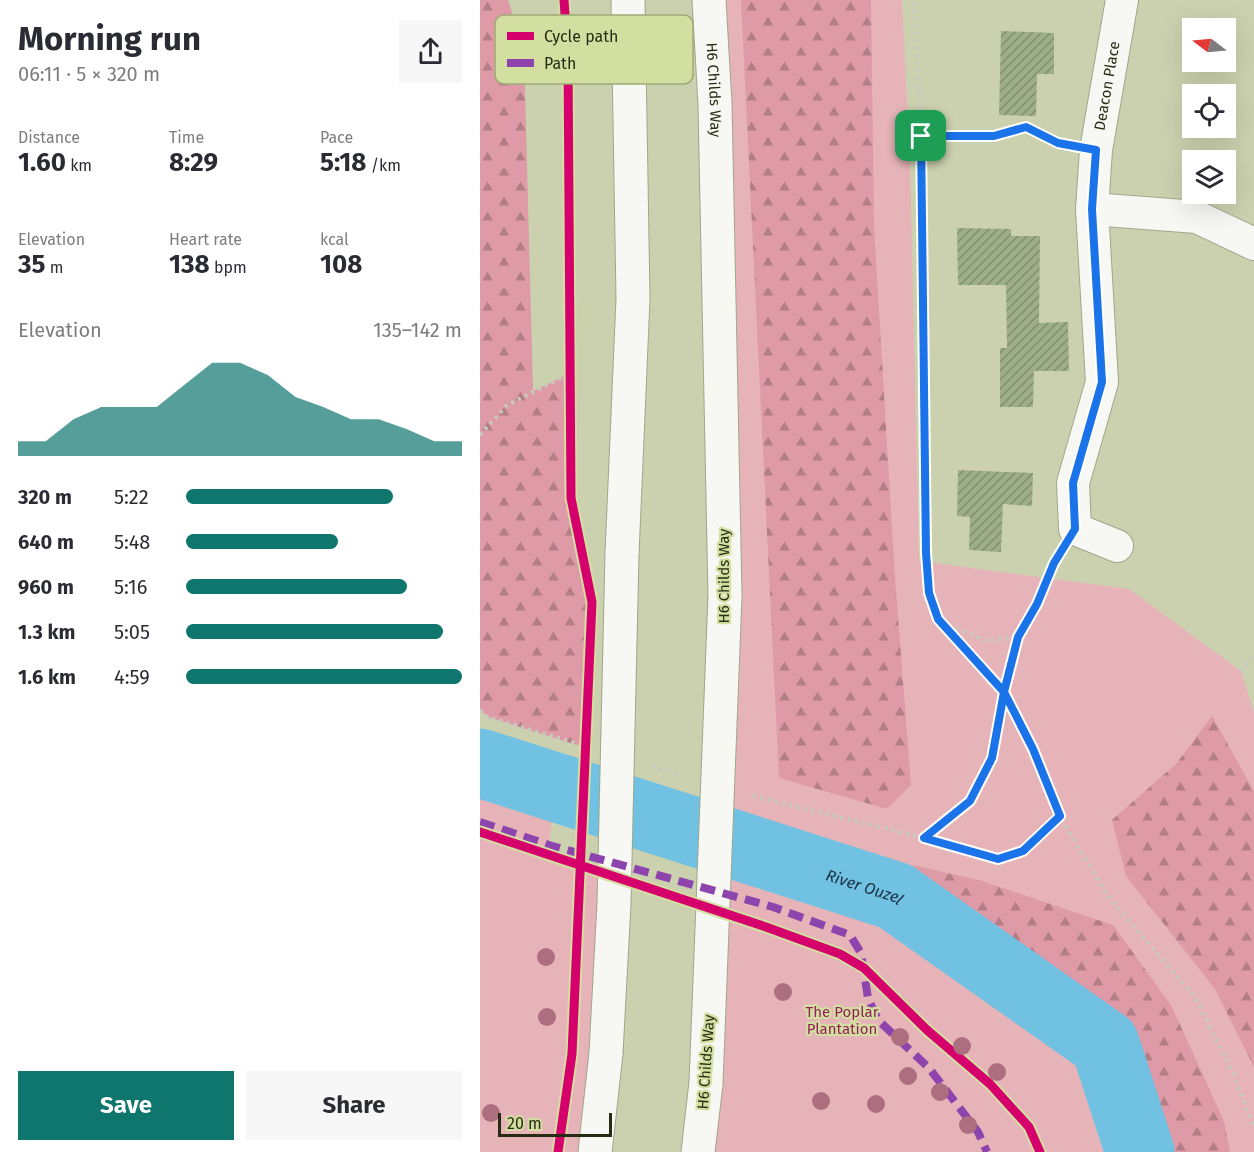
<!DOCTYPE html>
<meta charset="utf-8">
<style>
:root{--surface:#fff;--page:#f7f7f7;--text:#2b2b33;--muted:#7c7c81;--accent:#0f766e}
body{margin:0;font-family:"Fira Sans",sans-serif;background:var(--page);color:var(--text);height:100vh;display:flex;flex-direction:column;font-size:22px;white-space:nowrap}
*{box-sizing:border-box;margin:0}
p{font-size:20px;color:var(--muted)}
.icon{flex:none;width:33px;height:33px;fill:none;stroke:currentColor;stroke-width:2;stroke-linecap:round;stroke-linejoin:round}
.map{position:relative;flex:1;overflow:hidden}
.panel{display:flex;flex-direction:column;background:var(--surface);width:480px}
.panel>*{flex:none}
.needle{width:39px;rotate:286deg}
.tools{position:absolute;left:702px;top:18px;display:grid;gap:12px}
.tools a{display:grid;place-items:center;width:54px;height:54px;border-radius:0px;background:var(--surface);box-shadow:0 6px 24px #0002;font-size:30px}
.scale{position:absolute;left:18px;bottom:15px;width:114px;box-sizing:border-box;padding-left:6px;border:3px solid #272b12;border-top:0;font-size:16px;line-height:21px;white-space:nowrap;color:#272b12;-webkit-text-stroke:4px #d3dfa1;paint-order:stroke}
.pin{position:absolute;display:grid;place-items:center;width:51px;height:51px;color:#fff;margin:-26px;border-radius:12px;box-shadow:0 3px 9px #0006}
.round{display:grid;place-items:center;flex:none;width:63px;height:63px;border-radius:0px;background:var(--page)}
.overview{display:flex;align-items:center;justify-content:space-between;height:102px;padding:0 18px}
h1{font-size:33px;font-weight:700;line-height:45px}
.stats{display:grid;grid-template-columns:repeat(3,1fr);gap:9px;height:102px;padding:6px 18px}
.stats div{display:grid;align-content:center}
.stats b{font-size:26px;font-weight:700}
.stats small{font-size:16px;font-weight:400}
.stats p{font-size:16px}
.chart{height:168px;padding:12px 18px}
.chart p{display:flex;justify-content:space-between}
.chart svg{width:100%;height:108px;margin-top:6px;fill:var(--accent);opacity:.7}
.action{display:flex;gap:12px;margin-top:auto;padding:12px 18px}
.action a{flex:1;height:69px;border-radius:0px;background:var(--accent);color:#fff;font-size:24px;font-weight:700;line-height:69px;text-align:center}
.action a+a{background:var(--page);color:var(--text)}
ul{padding:0 18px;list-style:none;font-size:20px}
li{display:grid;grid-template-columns:96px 72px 1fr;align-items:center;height:45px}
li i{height:15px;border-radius:8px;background:var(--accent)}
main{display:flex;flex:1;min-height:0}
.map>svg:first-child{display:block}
.green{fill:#e6b4b8}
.forest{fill:url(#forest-firs)}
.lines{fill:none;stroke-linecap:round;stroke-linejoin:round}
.river{stroke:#70c1e2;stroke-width:69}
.building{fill:url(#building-hatch)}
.minor-casing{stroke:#a1a68b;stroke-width:34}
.tertiary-casing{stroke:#a1a68b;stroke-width:35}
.path{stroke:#c8cac1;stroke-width:4;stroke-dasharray:3 4.5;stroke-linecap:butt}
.minor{stroke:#f7f8f3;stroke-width:32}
.tertiary{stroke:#f7f8f3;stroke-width:33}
.tertiary-bridge-casing{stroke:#a1a68b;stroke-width:35;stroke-linecap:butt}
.tertiary-bridge{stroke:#f7f8f3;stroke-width:33}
.quiet{stroke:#8e44ad;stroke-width:8;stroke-dasharray:15 8;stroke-linecap:butt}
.cycleway-casing{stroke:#d3dfa1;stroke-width:13}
.cycleway{stroke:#d6006c;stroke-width:9}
.tree{fill:#ad6f7f}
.route-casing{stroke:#fff;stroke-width:12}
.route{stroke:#1a73e8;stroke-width:8}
.labels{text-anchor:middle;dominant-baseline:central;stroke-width:4.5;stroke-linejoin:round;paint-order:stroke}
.street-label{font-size:15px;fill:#272b12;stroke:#d3dfa1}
.park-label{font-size:15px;fill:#941f57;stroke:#d3dfa1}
.water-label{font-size:16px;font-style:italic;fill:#1a3140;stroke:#d3dfa1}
.key{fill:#d3dfa1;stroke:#9fa976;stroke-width:1.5}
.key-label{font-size:16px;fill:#272b12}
</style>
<main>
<section class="panel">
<div class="overview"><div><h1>Morning run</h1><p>06:11 · 5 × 320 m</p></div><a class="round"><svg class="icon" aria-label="share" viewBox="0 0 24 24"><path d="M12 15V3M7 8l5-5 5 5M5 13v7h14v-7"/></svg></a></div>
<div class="stats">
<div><p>Distance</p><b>1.60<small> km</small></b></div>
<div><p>Time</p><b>8:29</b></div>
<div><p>Pace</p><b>5:18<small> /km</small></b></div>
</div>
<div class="stats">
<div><p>Elevation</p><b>35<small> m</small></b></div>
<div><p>Heart rate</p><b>138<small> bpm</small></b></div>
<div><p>kcal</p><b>108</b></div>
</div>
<div class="chart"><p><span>Elevation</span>135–142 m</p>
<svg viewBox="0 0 160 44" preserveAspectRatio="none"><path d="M0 44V38L10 38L20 29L30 24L40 24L50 24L60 15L70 6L80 6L90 11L100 20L110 24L120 29L130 29L140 33L150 38L160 38V44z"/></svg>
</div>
<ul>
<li><b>320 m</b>5:22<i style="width:75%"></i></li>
<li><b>640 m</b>5:48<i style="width:55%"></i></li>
<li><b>960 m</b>5:16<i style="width:80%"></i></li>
<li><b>1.3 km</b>5:05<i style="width:93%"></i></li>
<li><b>1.6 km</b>4:59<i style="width:100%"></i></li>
</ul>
<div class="action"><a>Save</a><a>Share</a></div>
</section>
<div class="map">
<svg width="774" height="1152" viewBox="0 0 774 1152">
<defs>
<pattern id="forest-firs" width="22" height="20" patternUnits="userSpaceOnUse" patternTransform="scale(1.5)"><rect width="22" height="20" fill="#de9aa7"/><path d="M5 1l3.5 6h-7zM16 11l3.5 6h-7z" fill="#b47e87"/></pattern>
<pattern id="building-hatch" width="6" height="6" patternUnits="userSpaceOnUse" patternTransform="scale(1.5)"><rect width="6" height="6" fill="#9dae88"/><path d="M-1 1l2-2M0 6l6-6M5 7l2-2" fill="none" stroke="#808e6e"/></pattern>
</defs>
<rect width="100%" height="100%" fill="#cbd1af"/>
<g class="green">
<path d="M 229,0 L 422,0 L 430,159 L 439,561 L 649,589 L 761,671 L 774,712 L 774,1152 L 218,1152 L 231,972 Z"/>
<path d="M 0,763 L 76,787 L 68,856 L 135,881 L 115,1152 L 0,1152 Z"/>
</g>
<g class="forest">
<path d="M 0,0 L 28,0 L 44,50 L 53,391 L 89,374 L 91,498 L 112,602 L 106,748 L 8,717 L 0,710 Z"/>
<path d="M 261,0 L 391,0 L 394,226 L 415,578 L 431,785 L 407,809 L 299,778 Z"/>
<path d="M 732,716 L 774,791 L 774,1067 L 735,989 L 646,876 L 632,820 L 696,764 Z"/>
<path d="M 433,865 L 502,881 L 633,925 L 691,1005 L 744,1121 L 750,1152 L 661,1152 L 625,1044 L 415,896 Z"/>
</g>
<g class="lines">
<path class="river" id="s1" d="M 0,763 L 415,896 L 625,1044 L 660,1152"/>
</g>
<g class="building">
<path d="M 521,31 L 574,33 L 574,74 L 557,74 L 556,116 L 519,115 Z"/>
<path d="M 477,228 L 531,229 L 531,236 L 560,236 L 559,323 L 588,322 L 589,371 L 554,371 L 553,407 L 520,407 L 520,348 L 527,348 L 526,285 L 478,285 Z"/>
<path d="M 478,470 L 553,473 L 552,506 L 523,504 L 521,552 L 489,550 L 490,517 L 477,516 Z"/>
</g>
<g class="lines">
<defs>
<g id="minor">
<path d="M 612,209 L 717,217 L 774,244"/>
<path id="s2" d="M 637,546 L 595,529 L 593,483 L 622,382 L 612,209 L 616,150 L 642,0"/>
</g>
<g id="tertiary">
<path id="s3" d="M 229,0 L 235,104 L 245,596"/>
<path d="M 142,554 L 153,299 L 148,0"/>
<path d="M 115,1152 L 126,1053"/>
<path d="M 218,1152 L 226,1083"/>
</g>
</defs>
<use href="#minor" class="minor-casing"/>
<use href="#tertiary" class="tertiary-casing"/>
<g class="path">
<path d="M 441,136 L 514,136 L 546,127 L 582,144"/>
<path d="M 0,435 L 27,405 L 89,374"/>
<path d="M 577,558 L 557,604 L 538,637 L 524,692 L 553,749 L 580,817 L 627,895 L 715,997 L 753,1073 L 774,1128"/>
<path d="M 462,622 L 506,641 L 538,637"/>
<path d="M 761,671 L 774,654"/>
<path d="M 0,710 L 8,717 L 102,745"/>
<path d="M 172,766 L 202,775"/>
<path d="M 273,796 L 444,838 L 490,801 L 512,758 L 524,692 L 458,619 L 449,593 L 446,553 L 441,136 L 434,0"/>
<path d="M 444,838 L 518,859 L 543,851 L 580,817"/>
</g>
<use href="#minor" class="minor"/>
<use href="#tertiary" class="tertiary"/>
<defs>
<g id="tertiary-bridge">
<path d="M 126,1053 L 134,904 L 142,554"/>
<path d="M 226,1083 L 245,596"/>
</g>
</defs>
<use href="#tertiary-bridge" class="tertiary-bridge-casing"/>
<use href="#tertiary-bridge" class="tertiary-bridge"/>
<path class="quiet" d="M 0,822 L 69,845 L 293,907 L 370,935 L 381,953 L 388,998 L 398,1020 L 449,1068 L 498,1132 L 507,1152"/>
<defs>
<g id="cycleway">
<path d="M 0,832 L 286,927 L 360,954 L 384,968 L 447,1030 L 510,1084 L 549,1127 L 560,1152"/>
<path d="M 78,1152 L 92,1054 L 112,602 L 91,498 L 88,58 L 84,0"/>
</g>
</defs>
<use href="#cycleway" class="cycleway-casing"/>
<use href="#cycleway" class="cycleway"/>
</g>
<g class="tree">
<circle cx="66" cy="957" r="9"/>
<circle cx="303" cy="992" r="9"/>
<circle cx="67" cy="1017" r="9"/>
<circle cx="420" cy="1037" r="9"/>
<circle cx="482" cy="1046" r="9"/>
<circle cx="517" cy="1072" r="9"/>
<circle cx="428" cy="1076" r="9"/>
<circle cx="460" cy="1092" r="9"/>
<circle cx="341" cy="1101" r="9"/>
<circle cx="396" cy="1104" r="9"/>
<circle cx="11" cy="1113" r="9"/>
<circle cx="488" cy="1125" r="9"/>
</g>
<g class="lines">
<defs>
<path id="route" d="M 441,136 L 446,553 L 449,593 L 458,619 L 524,692 L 512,758 L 490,801 L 444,838 L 518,859 L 543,851 L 580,816 L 553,749 L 524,692 L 538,637 L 557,604 L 574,563 L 595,529 L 593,483 L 622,382 L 612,209 L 616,150 L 578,143 L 546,127 L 514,136 L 441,136"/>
</defs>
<use href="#route" class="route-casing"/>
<use href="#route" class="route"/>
</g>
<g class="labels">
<g class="street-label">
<text stroke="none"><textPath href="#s2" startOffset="494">Deacon Place</textPath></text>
<text stroke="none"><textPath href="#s3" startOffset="90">H6 Childs Way</textPath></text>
<text transform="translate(244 576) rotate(-90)">H6 Childs Way</text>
<text transform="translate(226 1062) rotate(-86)">H6 Childs Way</text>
</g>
<g class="park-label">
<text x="362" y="1012">The Poplar<tspan x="362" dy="17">Plantation</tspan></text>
</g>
<g class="water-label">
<text stroke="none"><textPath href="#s1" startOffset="404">River Ouzel</textPath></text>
</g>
</g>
<rect x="15" y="15" width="198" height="69" rx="9" class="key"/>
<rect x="27" y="32" width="27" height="8" fill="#d6006c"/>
<rect x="27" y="59" width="27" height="8" fill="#8e44ad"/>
<g class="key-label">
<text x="64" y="42">Cycle path</text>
<text x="64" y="69">Path</text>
</g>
</svg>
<div class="tools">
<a><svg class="needle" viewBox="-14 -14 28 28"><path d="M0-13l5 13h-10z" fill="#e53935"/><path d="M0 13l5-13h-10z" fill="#7c7c81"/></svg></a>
<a><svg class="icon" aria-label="locate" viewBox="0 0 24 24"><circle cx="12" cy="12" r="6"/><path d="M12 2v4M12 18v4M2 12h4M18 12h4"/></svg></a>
<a><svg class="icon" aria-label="layers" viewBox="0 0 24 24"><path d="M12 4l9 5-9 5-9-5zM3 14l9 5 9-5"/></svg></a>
</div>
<div class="scale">20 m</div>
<div class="pin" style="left:441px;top:136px;background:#1e9e55"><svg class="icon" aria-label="arrive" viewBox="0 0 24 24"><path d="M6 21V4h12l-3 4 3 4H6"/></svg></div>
</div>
</main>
